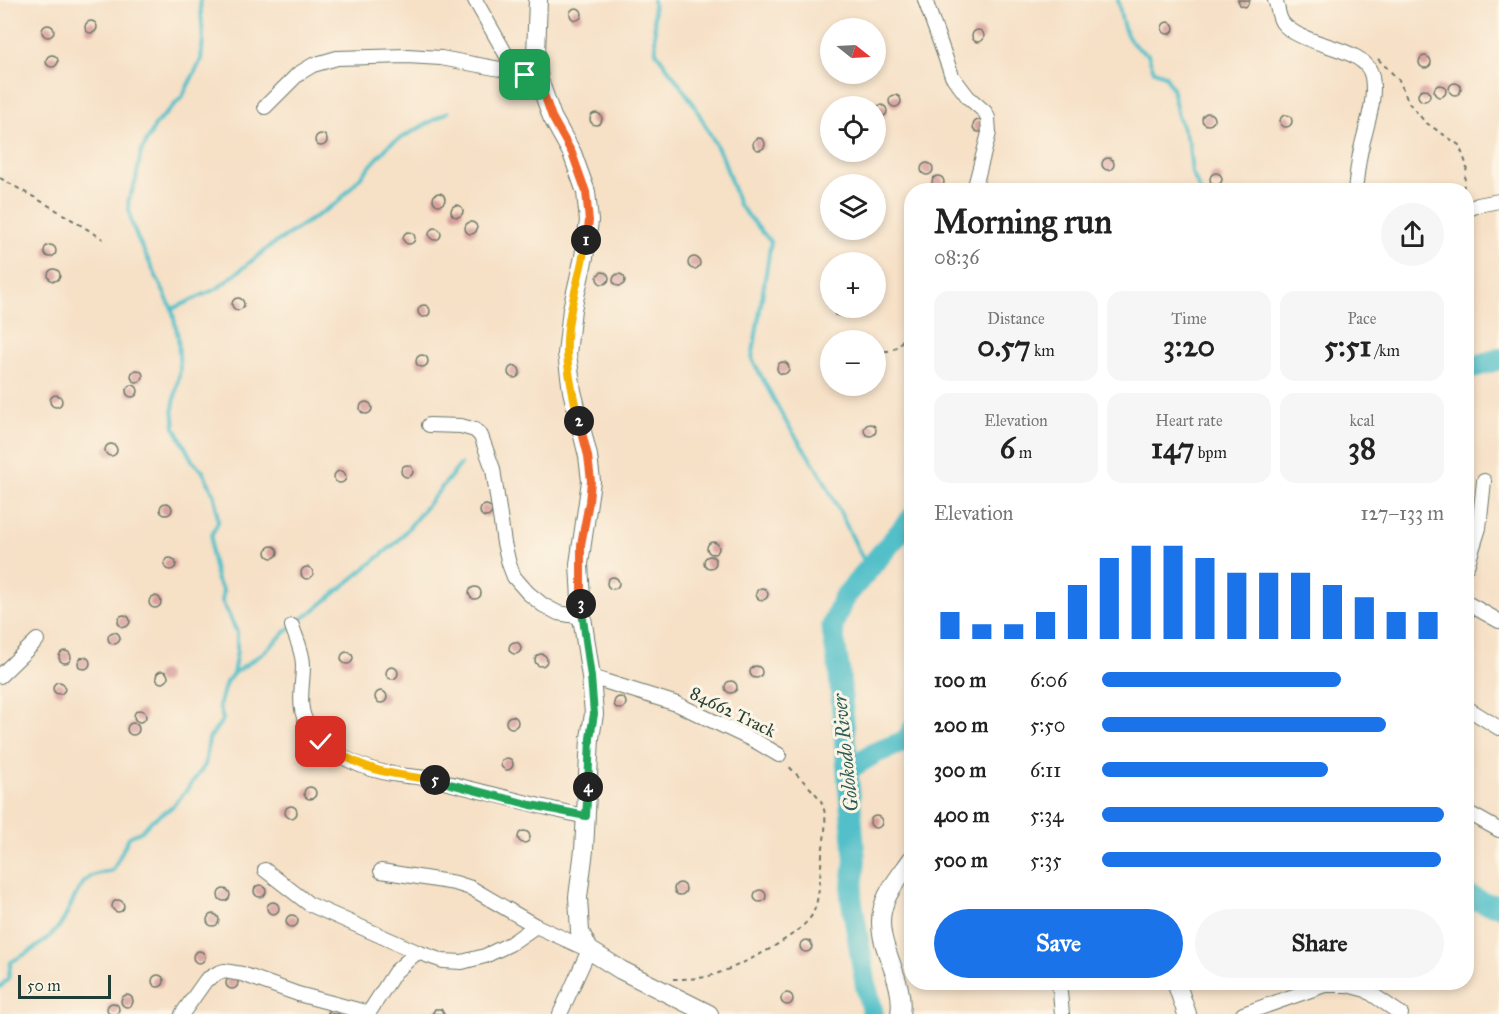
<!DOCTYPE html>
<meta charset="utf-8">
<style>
:root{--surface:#fff;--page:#f6f6f6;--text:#222;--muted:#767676;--accent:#1a73e8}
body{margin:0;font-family:"IM FELL Great Primer",serif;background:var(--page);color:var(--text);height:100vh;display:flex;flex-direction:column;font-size:22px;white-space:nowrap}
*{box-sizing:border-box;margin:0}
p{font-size:20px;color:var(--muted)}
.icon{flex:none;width:33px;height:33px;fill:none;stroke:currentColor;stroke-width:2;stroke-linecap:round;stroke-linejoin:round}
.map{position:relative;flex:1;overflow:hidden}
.drawer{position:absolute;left:904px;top:183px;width:570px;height:807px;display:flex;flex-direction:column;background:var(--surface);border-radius:24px;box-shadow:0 3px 9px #0003}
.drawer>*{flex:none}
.needle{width:39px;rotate:108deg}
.buttons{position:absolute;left:820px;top:18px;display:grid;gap:12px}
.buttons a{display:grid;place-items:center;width:66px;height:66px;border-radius:50%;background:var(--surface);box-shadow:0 3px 9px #0003;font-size:30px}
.scale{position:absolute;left:18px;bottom:15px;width:93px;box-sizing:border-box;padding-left:6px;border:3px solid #1f3d34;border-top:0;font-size:16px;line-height:21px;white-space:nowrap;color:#1f3d34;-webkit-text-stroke:4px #fcf5e5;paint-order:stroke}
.pin{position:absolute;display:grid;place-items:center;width:51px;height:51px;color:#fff;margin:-26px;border-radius:12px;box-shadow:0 3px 9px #0006}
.km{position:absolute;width:30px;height:30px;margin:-15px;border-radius:50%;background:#222;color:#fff;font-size:16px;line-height:30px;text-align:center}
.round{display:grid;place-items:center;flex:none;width:63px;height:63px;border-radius:32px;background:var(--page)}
.summary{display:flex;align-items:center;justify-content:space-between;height:102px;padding:0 30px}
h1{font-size:33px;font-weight:700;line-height:45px}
.figures{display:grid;grid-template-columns:repeat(3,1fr);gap:9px;height:102px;padding:6px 30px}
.figures div{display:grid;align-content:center;border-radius:15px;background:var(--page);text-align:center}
.figures b{font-size:30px;font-weight:700}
.figures small{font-size:16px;font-weight:400}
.figures p{font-size:16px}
.chart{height:168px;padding:12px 30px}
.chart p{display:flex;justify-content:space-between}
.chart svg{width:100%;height:108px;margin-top:6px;stroke:var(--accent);stroke-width:6}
.button{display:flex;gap:12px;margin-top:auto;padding:12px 30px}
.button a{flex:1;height:69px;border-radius:36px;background:var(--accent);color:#fff;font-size:24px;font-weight:700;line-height:69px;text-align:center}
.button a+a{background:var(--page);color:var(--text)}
ul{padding:0 30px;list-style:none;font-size:20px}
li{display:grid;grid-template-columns:96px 72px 1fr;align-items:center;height:45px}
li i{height:15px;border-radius:8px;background:var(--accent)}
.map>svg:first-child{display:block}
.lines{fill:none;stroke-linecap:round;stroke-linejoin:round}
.stream{stroke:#53c0c9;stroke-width:4}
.river{stroke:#53c0c9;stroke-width:22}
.building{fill:#d79e9b}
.minor-casing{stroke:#6a7667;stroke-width:16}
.tertiary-casing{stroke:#6a7667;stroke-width:20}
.path{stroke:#6a7667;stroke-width:2;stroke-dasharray:4.5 4.5;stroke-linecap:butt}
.minor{stroke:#fff;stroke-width:14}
.tertiary{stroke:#fff;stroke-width:18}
.split-1-casing{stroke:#fff;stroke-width:12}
.split-2-casing{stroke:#fff;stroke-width:12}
.split-3-casing{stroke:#fff;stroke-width:12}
.split-4-casing{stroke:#fff;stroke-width:12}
.split-5-casing{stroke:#fff;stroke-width:12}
.split-6-casing{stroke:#fff;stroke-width:12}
.split-1{stroke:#f0652b;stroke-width:8}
.split-2{stroke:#f5b400;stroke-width:8}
.split-3{stroke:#f0652b;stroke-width:8}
.split-4{stroke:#22a559;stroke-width:8}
.split-5{stroke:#22a559;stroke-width:8}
.split-6{stroke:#f5b400;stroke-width:8}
.labels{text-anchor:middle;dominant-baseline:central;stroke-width:6;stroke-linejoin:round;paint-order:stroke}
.street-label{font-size:18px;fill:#1f3d34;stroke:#fcf5e5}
.water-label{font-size:20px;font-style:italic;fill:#2c5e59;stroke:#fcf5e5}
</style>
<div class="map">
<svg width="1499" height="1014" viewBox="0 0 1499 1014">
<rect width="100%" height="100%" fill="#fcf5e5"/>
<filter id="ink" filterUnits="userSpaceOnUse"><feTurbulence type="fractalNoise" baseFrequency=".0167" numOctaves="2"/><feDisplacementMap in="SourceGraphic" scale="12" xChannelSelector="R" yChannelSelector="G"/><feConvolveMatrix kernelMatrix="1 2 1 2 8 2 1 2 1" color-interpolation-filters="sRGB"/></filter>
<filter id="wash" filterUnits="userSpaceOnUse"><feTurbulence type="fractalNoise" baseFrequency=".008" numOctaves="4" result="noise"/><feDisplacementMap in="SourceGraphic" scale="24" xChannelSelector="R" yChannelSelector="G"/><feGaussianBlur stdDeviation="1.35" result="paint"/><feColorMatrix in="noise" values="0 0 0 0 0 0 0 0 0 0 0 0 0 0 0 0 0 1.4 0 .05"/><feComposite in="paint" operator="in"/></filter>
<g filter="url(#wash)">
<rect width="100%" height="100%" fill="#f6e0c6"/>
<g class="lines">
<g class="stream">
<path d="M 653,0 L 656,52 L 693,103 L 723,158 L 739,205 L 771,242 L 752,359 L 786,422 L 822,476 L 868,569"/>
<path d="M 1118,0 C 1122,23 1124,44 1148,54 L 1154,71 L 1165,75 L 1172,88 L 1178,116 L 1189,144 L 1192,173 L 1200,190"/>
<path d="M 172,309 L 218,288 L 269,247 L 338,202 L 390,144 L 448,112"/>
<path d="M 233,674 L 263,653 L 292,626 L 317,608 L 397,542 L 461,464"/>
<path d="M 0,987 L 8,979 L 11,962 C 30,952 50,940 63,921 C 70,909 78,884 90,877 C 96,873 106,872 113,870 L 129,837 L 142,831 L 151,821 L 172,807 L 186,791 L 205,765 L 209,739 L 223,719 L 219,706 L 226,682 L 233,674 L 237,651 L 237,632 L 222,601 L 223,590 L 217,581 L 211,553 L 212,535 L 218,522 L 215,496 L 202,470 L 193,462 L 175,428 L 173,408 L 180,370 L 178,337 L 172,309 L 137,237 L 131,221 L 128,202 L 136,180 L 141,152 L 156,124 L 182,97 L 201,60 L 203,39 L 200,0"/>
</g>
<g class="river">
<path d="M 1467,369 L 1499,359"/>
<path d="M 848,769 L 875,753 L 908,740 L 912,730"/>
<path d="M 1467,895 L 1484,903 L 1499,906"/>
<path d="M 873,1014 L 866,986 L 851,897 L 855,860 L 839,669 L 832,627 L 843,599 L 912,518"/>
</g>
</g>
<g id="blocks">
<g class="building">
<path d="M 1238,0 L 1250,0 L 1247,6 L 1244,7 L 1240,5 Z"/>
<circle cx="576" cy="14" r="6"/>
<circle cx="91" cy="27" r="6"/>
<circle cx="1168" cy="28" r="6"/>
<circle cx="48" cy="31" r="6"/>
<circle cx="978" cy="36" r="6"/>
<circle cx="52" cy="61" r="6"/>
<circle cx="1425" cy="62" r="6"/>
<circle cx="1455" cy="89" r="6"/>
<circle cx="1440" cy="91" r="6"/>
<circle cx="1424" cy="95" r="6"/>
<circle cx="895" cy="101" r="6"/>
<circle cx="881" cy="111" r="6"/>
<circle cx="596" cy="119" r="6"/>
<circle cx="1208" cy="119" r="6"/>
<circle cx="1286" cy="121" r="6"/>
<circle cx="979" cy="126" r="6"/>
<circle cx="321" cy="140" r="6"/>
<circle cx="759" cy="144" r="6"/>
<circle cx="1108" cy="164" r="6"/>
<circle cx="927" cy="169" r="6"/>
<circle cx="1216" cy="179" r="6"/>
<circle cx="938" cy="182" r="6"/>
<path d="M 1060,185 L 1065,190 L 1052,190 L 1056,185 Z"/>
<circle cx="439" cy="199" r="6"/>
<circle cx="457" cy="211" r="6"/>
<circle cx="471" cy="228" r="6"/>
<circle cx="435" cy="234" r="6"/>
<circle cx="409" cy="238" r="6"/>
<circle cx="50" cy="251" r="6"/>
<circle cx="694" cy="263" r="6"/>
<circle cx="54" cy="275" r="6"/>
<circle cx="603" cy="278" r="6"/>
<circle cx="619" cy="280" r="6"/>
<circle cx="238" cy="304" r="6"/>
<circle cx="424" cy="311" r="6"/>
<path d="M 833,308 L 845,308 L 844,314 L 841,316 L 835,315 Z"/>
<circle cx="422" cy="361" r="6"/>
<circle cx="783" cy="368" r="6"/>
<circle cx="514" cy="372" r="6"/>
<circle cx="137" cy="376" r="6"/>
<circle cx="132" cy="391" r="6"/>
<circle cx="56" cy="401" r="6"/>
<circle cx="366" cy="408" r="6"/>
<circle cx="870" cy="430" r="6"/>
<circle cx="111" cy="450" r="6"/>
<circle cx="407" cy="471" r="6"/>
<circle cx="340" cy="477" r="6"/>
<circle cx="166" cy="509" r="6"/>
<circle cx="486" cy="511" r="6"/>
<circle cx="713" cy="548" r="6"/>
<circle cx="272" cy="552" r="6"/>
<circle cx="710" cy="562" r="6"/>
<circle cx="170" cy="564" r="6"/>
<circle cx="307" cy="573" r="6"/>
<circle cx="613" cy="583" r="6"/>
<circle cx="475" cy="593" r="6"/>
<circle cx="762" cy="594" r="6"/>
<circle cx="155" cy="602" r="6"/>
<circle cx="124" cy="621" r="6"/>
<circle cx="114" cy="638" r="6"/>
<circle cx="515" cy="648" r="6"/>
<circle cx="65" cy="657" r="6"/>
<circle cx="347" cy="658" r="6"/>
<circle cx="541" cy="660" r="6"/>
<circle cx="84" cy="663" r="6"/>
<circle cx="756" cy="672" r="6"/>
<circle cx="392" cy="673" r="6"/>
<circle cx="162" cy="677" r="6"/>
<circle cx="731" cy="687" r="6"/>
<circle cx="59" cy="688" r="6"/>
<circle cx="381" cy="697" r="6"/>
<circle cx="620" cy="703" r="6"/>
<circle cx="140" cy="716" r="6"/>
<circle cx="512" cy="722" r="6"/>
<circle cx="133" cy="729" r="6"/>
<circle cx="507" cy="764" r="6"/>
<circle cx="310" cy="793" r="6"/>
<circle cx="291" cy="812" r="6"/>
<circle cx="876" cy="822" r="6"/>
<circle cx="524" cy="837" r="6"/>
<circle cx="680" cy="889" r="6"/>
<circle cx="260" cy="891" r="6"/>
<circle cx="224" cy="895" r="6"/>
<circle cx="760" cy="896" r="6"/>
<circle cx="118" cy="906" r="6"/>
<circle cx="273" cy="908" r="6"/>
<circle cx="213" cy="920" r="6"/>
<circle cx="292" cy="921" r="6"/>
<circle cx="806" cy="946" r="6"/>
<circle cx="199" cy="957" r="6"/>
<circle cx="158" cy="981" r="6"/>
<circle cx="232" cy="983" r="6"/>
<circle cx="787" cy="999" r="6"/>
<circle cx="127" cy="1001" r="6"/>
<circle cx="113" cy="1009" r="6"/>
<path d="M 332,1008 L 336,1009 L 339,1014 L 327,1014 Z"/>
<path d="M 435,1009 L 441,1009 L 444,1014 L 432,1014 Z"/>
</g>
</g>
</g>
<g filter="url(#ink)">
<use href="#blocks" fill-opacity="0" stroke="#6a7667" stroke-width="1.5"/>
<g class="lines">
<defs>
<g id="minor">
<path d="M 475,0 L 516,72 L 539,80"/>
<path d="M 925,0 L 952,76 L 968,97 L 985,112 L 988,118 L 989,133 L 974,190"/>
<path d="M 1275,0 C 1278,6 1278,16 1282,22 C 1301,48 1367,45 1372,77 C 1376,99 1367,124 1362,145 C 1358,160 1357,175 1355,190"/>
<path d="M 265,107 L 298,74 L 313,65 L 337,58 L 407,56 L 441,58 L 516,72"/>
<path d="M 1467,210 L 1478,205 L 1499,201"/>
<path d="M 429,425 L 461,426 L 475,430 L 481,436 L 493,469 L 504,543 L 509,564 L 514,577 L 528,593 L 543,605 L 558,613 L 582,617"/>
<path d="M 1467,566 L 1479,528 L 1484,481"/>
<path d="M 1467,603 L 1499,621"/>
<path d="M 292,626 C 296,638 303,652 303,665 C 303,687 296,708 309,727 C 328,756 367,771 399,775 C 413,777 427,777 440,781 C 489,793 537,806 586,817"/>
<path d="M 0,676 L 37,640"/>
<path d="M 591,677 L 677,704 L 757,742 L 779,755"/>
<path d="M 1467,708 L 1499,728"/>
<path d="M 1467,812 L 1499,830"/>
<path d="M 265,870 L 309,904 L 417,952 L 443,961 L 462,962 L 485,956 L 510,944 L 536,926"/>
<path d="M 381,871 L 455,883 L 471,888 L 536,926 L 589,950 L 560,1014"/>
<path d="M 1059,982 L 1062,1014"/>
<path d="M 182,1014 L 206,980 L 218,973 L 224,971 L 242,974 L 298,994 L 369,1013"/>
<path d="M 368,1014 L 395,972 L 417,952"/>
<path d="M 1243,1014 L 1325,985 L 1347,985 L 1366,990 L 1401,1014"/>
</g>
<g id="tertiary">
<path d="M 538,0 L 536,54 L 539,80 L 552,117 L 572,153 L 586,192 L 589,221 L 584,257 L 572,309 L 567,354 L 572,391 L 588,456 L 591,481 L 579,564 L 582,617 L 591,677 L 594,714 L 590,738 L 584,850 L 578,897 L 580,932 L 589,950 L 621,970 L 709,1014"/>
<path d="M 1176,982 L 1187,1014"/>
<path d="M 900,1014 C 906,978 875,946 882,912 C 885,893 901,875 912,859"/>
</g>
</defs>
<use href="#minor" class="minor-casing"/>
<use href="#tertiary" class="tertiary-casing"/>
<g class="path">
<path d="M 1378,59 L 1399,80 L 1409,103 L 1425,122 L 1459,145 L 1467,166 L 1463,190"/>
<path d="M 0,178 L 53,208 L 103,239"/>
<path d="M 841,340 L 845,336 L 852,334 L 863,340"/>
<path d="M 876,348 C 896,359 904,338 912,322"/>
<path d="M 828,359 L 831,354"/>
<path d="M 673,979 C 684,979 695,979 705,977 C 730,972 803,936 813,913 C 820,899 820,871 822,855 C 824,837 829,817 821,801 C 817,793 794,773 787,764"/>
</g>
<use href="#minor" class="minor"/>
<use href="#tertiary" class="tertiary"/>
</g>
</g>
<g class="lines" filter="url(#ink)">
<defs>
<path id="split-1" d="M 525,75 L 539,80 L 552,117 L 572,153 L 586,192 L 589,221 L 586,240"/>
<path id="split-2" d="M 579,421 C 574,399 568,376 567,353 C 565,315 581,277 586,240"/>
<path id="split-3" d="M 579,421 L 588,456 L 591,481 L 589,502 L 581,545 L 581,604"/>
<path id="split-4" d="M 581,604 L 591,677 L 594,714 L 590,738 L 588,787"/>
<path id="split-5" d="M 435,780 L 531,805 L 586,816 L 588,787"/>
<path id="split-6" d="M 321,742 C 362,770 386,774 435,780"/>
</defs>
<use href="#split-1" class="split-1-casing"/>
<use href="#split-2" class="split-2-casing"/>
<use href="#split-3" class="split-3-casing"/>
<use href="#split-4" class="split-4-casing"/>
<use href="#split-5" class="split-5-casing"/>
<use href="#split-6" class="split-6-casing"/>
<use href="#split-1" class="split-1"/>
<use href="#split-2" class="split-2"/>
<use href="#split-3" class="split-3"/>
<use href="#split-4" class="split-4"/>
<use href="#split-5" class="split-5"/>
<use href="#split-6" class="split-6"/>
</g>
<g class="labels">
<g class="street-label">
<text transform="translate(733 712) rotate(26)">84662 Track</text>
</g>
<g class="water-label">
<text transform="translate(845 753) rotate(-96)">Golokodo River</text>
</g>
</g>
</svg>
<div class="buttons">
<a><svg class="needle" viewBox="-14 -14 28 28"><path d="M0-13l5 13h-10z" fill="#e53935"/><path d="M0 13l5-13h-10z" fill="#767676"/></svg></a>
<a><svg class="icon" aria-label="locate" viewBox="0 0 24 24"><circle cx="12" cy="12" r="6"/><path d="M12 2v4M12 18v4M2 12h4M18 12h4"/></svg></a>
<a><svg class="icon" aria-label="layers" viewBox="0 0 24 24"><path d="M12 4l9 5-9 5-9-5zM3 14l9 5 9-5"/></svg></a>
<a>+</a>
<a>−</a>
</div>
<div class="scale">50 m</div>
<div class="pin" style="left:525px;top:75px;background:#1e9e55"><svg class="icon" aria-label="arrive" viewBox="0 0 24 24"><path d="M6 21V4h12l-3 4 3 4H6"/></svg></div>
<div class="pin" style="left:321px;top:742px;background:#d93025"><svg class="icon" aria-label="check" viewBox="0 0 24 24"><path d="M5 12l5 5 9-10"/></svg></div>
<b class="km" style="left:586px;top:240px">1</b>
<b class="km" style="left:579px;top:421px">2</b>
<b class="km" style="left:581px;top:604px">3</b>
<b class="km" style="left:588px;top:787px">4</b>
<b class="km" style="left:435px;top:780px">5</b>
<section class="drawer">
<div class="summary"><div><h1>Morning run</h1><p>08:36</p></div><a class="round"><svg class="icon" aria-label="share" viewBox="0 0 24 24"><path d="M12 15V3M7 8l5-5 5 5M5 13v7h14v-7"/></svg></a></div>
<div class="figures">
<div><p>Distance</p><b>0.57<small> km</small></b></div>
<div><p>Time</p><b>3:20</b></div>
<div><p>Pace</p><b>5:51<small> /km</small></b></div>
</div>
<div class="figures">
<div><p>Elevation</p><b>6<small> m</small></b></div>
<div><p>Heart rate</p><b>147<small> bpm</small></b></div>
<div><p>kcal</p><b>38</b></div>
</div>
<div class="chart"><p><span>Elevation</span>127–133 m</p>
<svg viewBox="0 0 160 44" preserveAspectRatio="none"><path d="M5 44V33M15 44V38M25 44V38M35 44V33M45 44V22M55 44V11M65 44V6M75 44V6M85 44V11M95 44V17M105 44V17M115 44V17M125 44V22M135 44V27M145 44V33M155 44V33"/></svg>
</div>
<ul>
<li><b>100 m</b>6:06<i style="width:70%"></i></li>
<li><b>200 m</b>5:50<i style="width:83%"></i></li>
<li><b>300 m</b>6:11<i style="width:66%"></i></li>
<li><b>400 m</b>5:34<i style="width:100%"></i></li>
<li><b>500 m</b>5:35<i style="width:99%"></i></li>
</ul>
<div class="button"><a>Save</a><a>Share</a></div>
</section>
</div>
